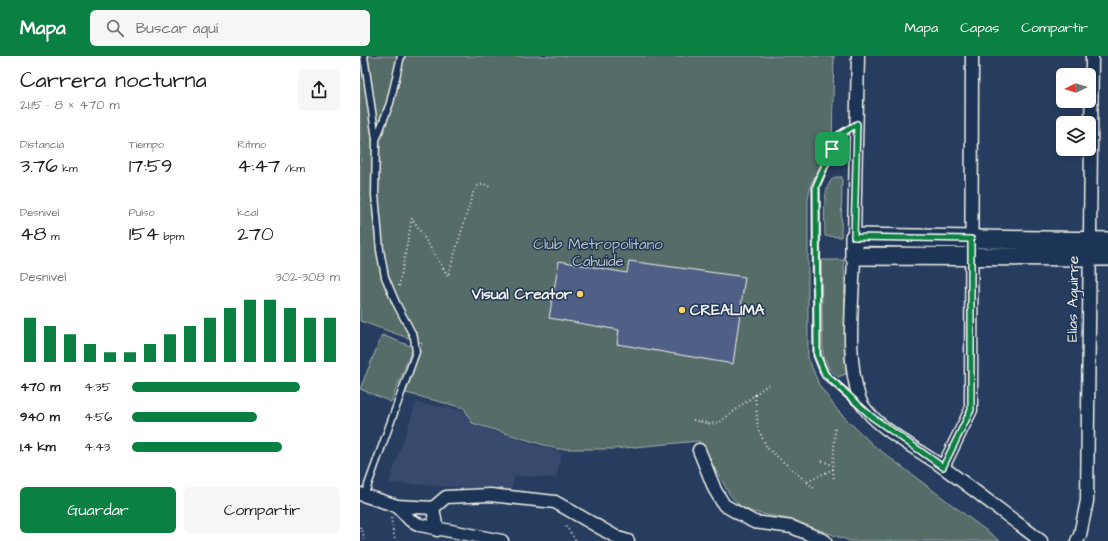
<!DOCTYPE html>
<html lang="es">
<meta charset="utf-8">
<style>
:root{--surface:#fff;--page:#f6f6f6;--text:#202124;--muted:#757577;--accent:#0b8043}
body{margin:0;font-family:"Architects Daughter",sans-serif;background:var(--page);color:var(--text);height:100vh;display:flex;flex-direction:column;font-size:15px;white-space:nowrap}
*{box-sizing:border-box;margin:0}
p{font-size:13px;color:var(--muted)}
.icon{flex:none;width:22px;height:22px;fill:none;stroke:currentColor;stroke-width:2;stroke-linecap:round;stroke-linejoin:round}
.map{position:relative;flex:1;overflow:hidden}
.side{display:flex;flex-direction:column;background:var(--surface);width:360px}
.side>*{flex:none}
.needle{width:26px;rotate:265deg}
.tools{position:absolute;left:696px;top:12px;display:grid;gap:8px}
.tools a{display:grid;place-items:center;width:40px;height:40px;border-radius:6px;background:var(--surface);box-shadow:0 2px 6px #0003;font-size:20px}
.pin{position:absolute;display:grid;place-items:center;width:34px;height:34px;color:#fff;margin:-17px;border-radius:8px;box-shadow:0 2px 6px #0006}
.round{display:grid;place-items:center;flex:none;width:42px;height:42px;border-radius:6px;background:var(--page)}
.overview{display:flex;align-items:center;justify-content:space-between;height:68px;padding:0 20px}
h1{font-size:22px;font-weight:600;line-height:30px}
.metrics{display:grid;grid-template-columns:repeat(3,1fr);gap:6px;height:68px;padding:4px 20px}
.metrics div{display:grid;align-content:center}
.metrics b{font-size:20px;font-weight:600}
.metrics small{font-size:11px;font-weight:400}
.metrics p{font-size:11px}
.chart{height:112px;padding:8px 20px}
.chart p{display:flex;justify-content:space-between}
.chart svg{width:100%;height:72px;margin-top:4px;stroke:var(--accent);stroke-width:6}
.primary-button{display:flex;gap:8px;margin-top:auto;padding:8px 20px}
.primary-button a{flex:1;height:46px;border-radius:6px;background:var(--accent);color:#fff;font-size:16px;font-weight:600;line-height:46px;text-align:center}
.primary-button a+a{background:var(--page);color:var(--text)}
ul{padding:0 20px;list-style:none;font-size:13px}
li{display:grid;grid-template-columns:64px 48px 1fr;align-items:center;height:30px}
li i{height:10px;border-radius:5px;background:var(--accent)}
header{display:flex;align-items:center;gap:24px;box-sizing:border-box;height:56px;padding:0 20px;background:var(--accent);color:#fff}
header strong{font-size:19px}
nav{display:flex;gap:22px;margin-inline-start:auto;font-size:14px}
.search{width:280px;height:36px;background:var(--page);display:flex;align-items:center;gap:10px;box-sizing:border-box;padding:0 14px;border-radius:6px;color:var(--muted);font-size:15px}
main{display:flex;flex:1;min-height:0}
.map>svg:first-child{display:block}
.built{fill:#374a6e}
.green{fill:#556c68;stroke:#a4aea8}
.building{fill:#4f5f86;stroke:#f4f1e8}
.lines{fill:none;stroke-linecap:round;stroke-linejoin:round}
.lane-casing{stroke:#f4f1e8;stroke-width:9}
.street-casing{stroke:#f4f1e8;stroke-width:15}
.secondary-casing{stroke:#f4f1e8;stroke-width:20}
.path{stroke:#f4f1e8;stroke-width:2;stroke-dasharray:1 3;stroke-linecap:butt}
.lane{stroke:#1d3557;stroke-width:6}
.street{stroke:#1d3557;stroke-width:12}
.secondary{stroke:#1d3557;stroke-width:17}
.route-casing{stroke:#fff;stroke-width:8}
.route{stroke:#0b8043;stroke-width:5}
.poi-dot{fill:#ffd166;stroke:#1d3557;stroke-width:1.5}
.labels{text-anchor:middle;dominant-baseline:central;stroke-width:3;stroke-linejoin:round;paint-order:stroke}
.park-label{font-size:15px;fill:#bcc2bb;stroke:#1d3557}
.poi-label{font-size:15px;font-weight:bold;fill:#f4f1e8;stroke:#1d3557;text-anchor:end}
.street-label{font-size:15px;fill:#f4f1e8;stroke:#1d3557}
</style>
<header>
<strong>Mapa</strong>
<div class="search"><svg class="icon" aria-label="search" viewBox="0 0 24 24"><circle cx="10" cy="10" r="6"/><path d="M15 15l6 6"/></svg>Buscar aquí</div>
<nav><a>Mapa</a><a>Capas</a><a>Compartir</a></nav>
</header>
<main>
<section class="side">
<div class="overview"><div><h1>Carrera nocturna</h1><p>21:15 · 8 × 470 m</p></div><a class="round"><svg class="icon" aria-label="share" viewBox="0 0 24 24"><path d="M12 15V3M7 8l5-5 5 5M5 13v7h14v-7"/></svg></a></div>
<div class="metrics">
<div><p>Distancia</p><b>3.76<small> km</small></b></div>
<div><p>Tiempo</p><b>17:59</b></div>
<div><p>Ritmo</p><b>4:47<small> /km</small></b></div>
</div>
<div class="metrics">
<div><p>Desnivel</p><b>48<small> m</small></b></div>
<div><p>Pulso</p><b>154<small> bpm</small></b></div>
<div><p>kcal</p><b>270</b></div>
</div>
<div class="chart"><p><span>Desnivel</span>302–308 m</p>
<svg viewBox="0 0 160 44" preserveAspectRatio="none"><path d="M5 44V17M15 44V22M25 44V27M35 44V33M45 44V38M55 44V38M65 44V33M75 44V27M85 44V22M95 44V17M105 44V11M115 44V6M125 44V6M135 44V11M145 44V17M155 44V17"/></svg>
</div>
<ul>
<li><b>470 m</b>4:35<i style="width:81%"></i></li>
<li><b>940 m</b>4:56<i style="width:60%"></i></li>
<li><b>1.4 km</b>4:43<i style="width:72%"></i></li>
</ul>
<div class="primary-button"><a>Guardar</a><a>Compartir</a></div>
</section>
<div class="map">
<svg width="748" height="485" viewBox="0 0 748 485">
<rect width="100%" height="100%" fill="#273d60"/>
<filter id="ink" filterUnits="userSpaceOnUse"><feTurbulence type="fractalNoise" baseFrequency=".025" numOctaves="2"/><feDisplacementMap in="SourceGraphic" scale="8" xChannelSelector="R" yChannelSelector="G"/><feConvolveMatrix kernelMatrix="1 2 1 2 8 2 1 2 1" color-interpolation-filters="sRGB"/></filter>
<g filter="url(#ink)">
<path class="built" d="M 56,347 L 103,354 L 111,368 L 202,397 L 196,422 L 155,420 L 151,434 L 29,427 Z"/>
<g class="green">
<path d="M 0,0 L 474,0 L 472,86 L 464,106 L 451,127 L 448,143 L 448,301 L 459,329 L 478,355 L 513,389 L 640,485 L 490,485 L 432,464 L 393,456 L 381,451 L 370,439 L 339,385 L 253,393 L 197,393 L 112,367 L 104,352 L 46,337 L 62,287 L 0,265 Z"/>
<path d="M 475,121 L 482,121 L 481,181 L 465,180 C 465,165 461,129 475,121 Z"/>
<path d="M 461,204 L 484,204 L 486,318 L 478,321 L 469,313 L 463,298 Z"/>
<path d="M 22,279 L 53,291 L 31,346 L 0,333 Z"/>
</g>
<path class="building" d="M 199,205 L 267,217 L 269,205 L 385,221 L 373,308 L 257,288 L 259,274 L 189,262 Z"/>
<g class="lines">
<defs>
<g id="lane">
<path d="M 4,0 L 16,83"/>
<path d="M 497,68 L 478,80 L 456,130 L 457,299 L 465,319 L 499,348"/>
<path d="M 4,440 L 56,296 L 54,281 L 36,247 L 25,221 L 20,194 L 15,139 L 16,84 L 30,47 L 41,0"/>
</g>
<g id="street">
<path d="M 494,181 L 498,0"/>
<path d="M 494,200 C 493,243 485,303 500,344 C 509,368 563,396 584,412 C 617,436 649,461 681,485"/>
<path d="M 339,394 L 355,434 L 364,449 L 394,466 L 432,471 L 465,485"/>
<path d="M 583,411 L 611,354 L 612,0"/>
<path d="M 0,438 L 37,450 L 73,452 L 86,441 L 130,439 L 195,446 L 258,482 L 268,485"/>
<path d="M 37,450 L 50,464 L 60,469 L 142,485"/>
<path d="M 73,452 L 77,474"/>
<path d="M 717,485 L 720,479 L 727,445 L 732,0"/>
</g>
<path id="secondary" d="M 748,185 L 494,181 L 494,200 L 748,201"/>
</defs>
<use href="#lane" class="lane-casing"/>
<use href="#street" class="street-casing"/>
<use href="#secondary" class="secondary-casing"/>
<g class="path">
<path d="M 39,230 L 52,162 L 88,220 L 113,137 L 118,130 L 124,128 L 130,131"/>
<path d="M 395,339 L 398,373 L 407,392 L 447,426 L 473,413 L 475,372"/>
<path d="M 333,364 L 350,368 L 360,366 L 410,327"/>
<path d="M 462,405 L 473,409"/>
<path d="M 473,413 L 474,424"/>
<path d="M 447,426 L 456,434"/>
<path d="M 31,462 L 35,485"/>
<path d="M 206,470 L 216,485"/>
<path d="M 0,471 L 4,480 L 3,485"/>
</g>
<use href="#lane" class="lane"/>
<use href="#street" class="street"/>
<use href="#secondary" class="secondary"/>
</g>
</g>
<g class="lines" filter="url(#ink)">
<defs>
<path id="route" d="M 497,68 L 494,181 L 611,183 L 611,354 L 583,411 L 512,361 L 465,318 L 457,299 L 456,130 L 478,80 Z"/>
</defs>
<use href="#route" class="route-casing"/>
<use href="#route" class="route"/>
</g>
<g class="poi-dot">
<circle cx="220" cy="238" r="4"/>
<circle cx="322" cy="254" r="4"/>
</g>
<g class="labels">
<g class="park-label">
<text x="238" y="188">Club Metropolitano<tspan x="238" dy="17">Cahuide</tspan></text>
</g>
<g class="poi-label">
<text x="212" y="238">Visual Creator</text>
<text x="330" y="254" text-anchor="start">CREALIMA</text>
</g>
<g class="street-label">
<text transform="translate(713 243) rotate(-89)">Elias Aguirre</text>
</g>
</g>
</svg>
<div class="tools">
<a><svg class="needle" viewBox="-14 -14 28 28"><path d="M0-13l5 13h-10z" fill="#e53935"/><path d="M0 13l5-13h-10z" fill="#757577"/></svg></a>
<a><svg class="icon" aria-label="layers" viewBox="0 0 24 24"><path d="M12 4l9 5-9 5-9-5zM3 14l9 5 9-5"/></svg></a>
</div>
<div class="pin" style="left:472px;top:93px;background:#1e9e55"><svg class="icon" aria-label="arrive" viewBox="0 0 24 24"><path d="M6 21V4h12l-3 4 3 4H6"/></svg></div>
</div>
</main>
